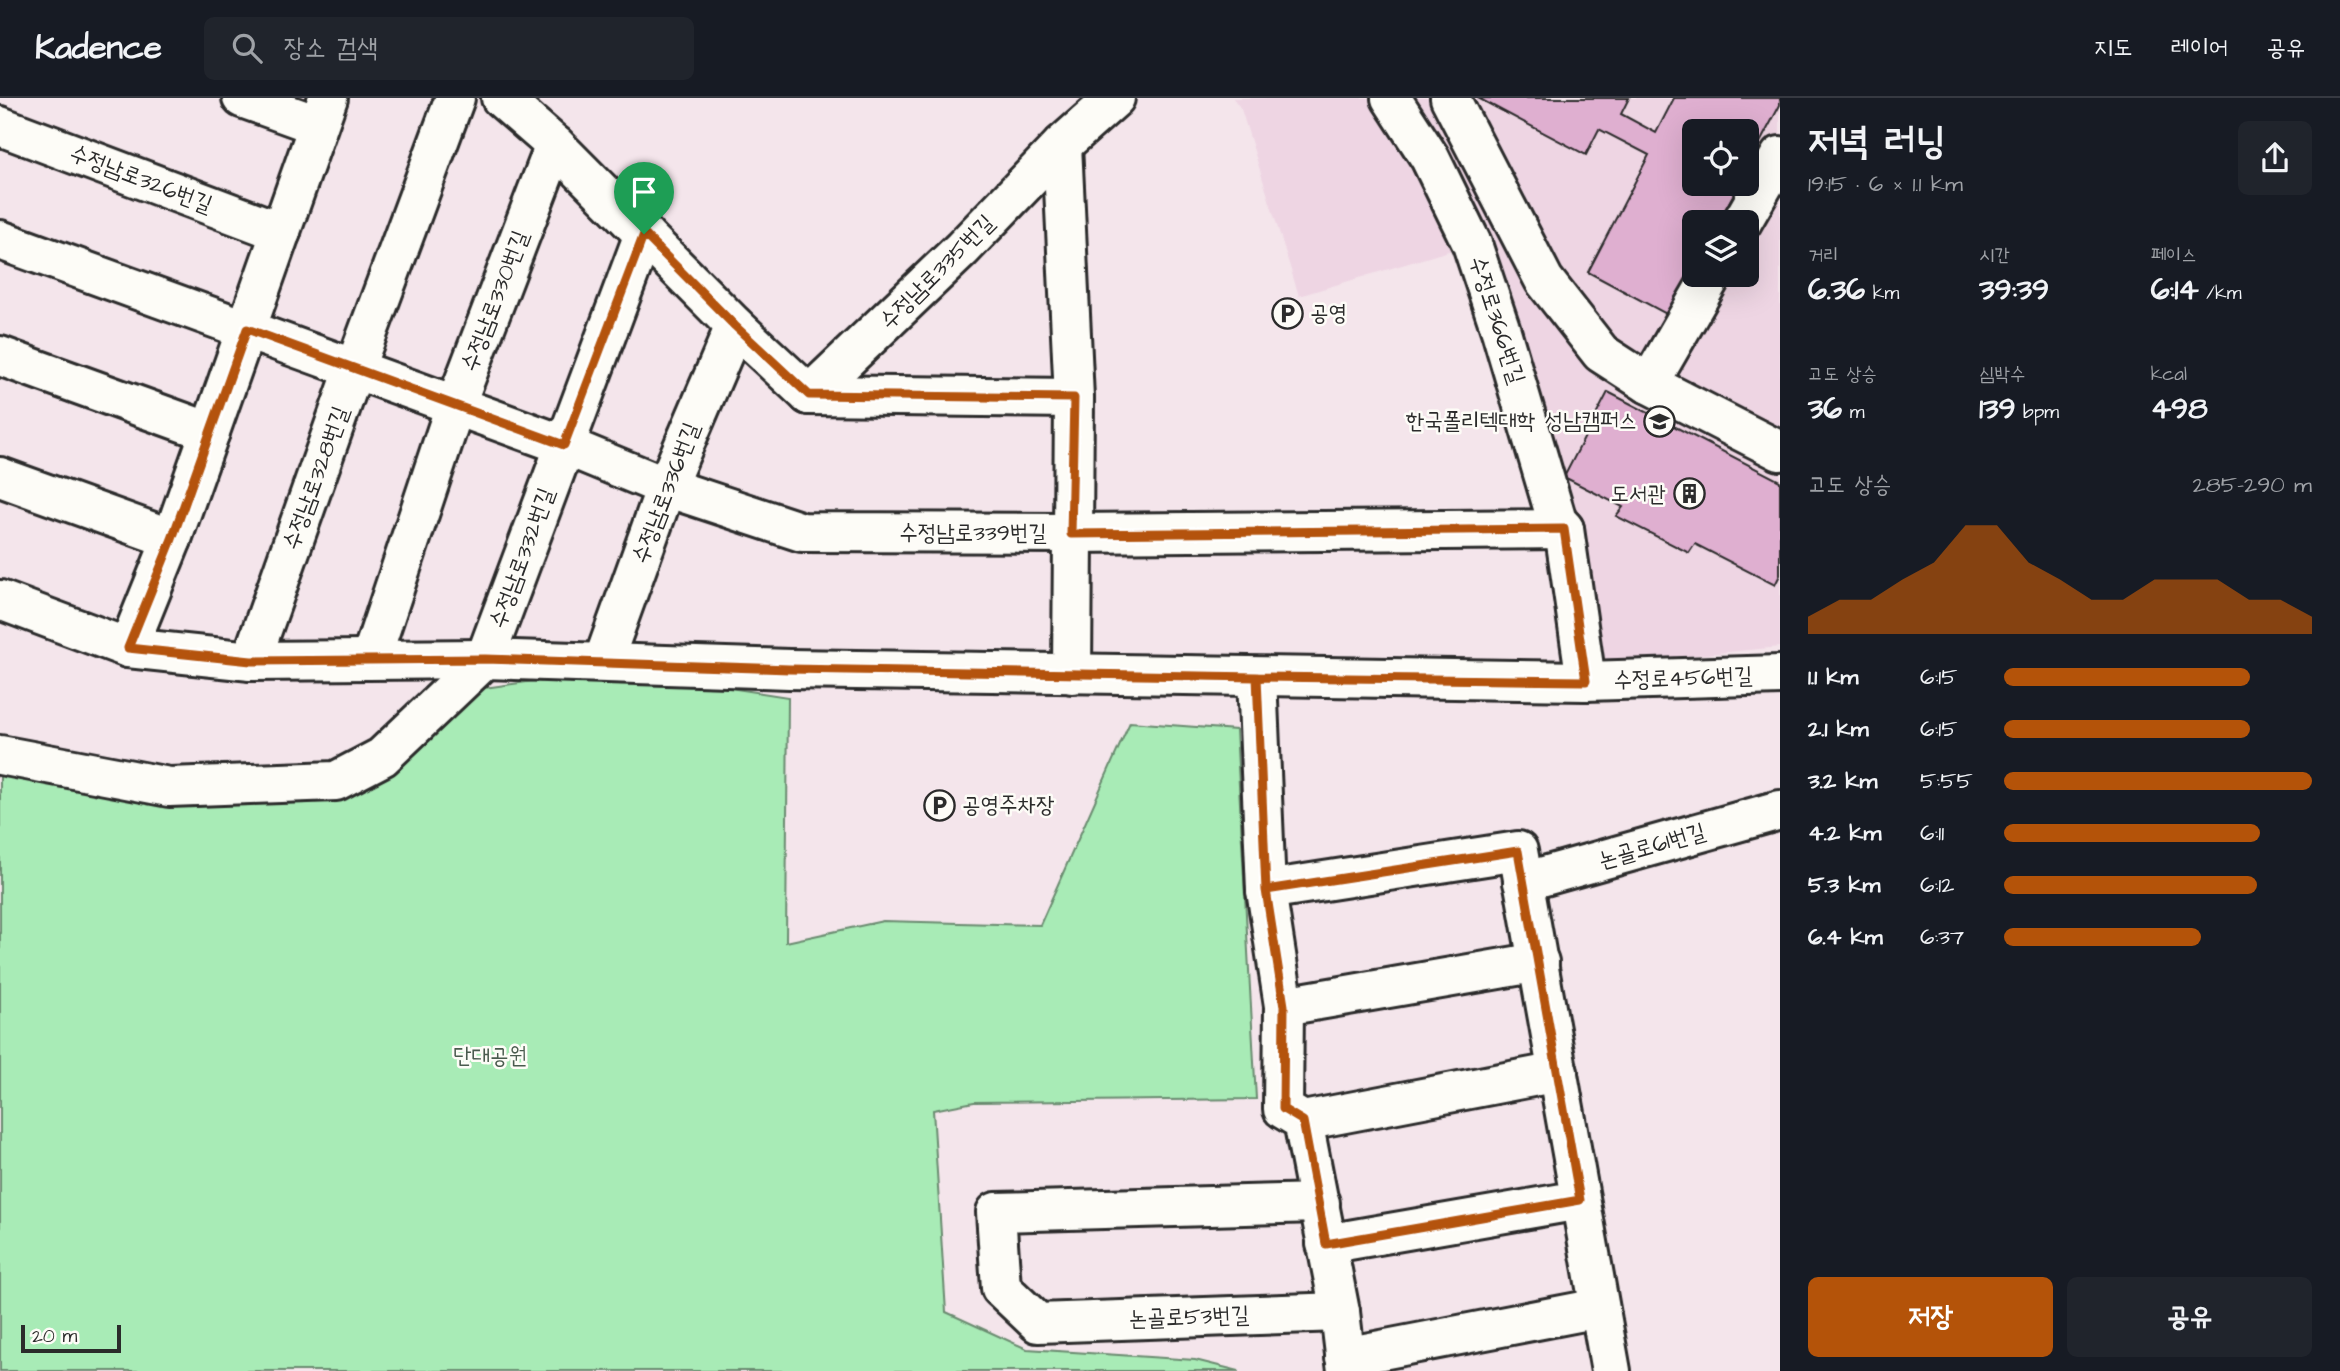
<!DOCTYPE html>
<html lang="ko">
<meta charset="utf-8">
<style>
:root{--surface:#171b24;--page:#20242c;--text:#f1f3f6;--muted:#9ea1a6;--line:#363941;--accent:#b45309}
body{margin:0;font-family:"Architects Daughter","Poor Story",sans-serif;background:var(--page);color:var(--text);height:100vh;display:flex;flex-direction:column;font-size:26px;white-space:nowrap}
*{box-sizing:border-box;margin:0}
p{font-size:23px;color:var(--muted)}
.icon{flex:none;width:38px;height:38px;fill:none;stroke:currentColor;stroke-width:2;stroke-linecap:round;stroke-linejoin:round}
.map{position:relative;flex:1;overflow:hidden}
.panel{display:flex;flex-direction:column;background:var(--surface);width:560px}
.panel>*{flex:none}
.tools{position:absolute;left:1682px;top:21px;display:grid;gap:14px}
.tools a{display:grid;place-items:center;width:77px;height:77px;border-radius:10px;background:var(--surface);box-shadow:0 7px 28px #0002;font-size:35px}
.scale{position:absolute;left:21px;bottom:18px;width:100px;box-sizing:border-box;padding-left:7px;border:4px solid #2b2b2b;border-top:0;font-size:19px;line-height:24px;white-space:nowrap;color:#2b2b2b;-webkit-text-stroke:5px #fdfcf7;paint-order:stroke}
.pin{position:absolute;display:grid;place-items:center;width:60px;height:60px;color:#fff;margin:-72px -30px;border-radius:50% 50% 50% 0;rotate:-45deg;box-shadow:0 0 7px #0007}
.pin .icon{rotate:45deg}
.round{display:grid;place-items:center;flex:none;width:74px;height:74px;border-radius:10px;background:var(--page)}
.overview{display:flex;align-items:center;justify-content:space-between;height:119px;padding:0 28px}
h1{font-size:38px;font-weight:700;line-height:52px}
.stats{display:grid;grid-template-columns:repeat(3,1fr);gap:10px;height:119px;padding:7px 28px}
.stats div{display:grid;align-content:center}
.stats b{font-size:30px;font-weight:700}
.stats small{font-size:19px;font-weight:400}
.stats p{font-size:19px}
.chart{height:196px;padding:14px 28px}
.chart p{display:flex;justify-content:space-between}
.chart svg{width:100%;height:126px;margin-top:7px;fill:var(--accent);opacity:.7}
.cta{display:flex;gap:14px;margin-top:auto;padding:14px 28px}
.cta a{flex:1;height:80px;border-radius:10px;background:var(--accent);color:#fff;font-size:28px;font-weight:700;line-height:80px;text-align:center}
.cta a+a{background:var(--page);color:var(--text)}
ul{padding:0 28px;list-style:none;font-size:23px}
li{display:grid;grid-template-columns:112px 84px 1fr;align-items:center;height:52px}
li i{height:18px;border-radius:9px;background:var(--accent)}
header{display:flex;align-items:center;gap:42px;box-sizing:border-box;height:98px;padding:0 35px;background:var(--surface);border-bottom:2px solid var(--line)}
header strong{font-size:33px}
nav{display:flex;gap:38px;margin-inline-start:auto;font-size:24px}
.search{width:490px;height:63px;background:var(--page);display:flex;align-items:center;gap:18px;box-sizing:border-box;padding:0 24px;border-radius:10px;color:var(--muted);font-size:26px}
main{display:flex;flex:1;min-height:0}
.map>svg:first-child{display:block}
.built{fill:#eed5e3;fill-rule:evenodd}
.green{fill:#a8ebb6;stroke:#6a8b70;stroke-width:2}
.building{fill:#dfafd0;stroke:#2b2b2b;stroke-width:2}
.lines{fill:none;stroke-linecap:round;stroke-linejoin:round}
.minor-casing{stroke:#2b2b2b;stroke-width:44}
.minor{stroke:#fdfcf7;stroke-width:38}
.route-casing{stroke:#fff;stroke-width:14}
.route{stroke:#b45309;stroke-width:9}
.labels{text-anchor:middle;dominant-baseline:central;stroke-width:5;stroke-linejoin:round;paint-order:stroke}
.street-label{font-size:23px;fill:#2b2b2b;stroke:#fdfcf7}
.poi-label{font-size:23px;fill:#2b2b2b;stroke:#fdfcf7;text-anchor:start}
.park-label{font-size:23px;fill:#4a5b4e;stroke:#fdfcf7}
</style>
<header>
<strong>Kadence</strong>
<div class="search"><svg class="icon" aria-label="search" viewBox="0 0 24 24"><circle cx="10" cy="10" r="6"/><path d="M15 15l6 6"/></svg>장소 검색</div>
<nav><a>지도</a><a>레이어</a><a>공유</a></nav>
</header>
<main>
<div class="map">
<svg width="1780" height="1273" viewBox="0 0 1780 1273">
<rect width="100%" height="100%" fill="#f4e5eb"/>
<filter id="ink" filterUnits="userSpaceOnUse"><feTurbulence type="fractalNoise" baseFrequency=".0143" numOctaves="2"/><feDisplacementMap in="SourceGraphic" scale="14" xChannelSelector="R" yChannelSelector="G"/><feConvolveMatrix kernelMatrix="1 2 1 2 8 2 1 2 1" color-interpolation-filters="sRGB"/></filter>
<g filter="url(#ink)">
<g class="built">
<path d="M 1233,0 L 1373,0 L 1472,146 L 1299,198 L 1241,11 Z"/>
<path d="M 1413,0 L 1780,0 L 1780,549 L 1603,566 ZM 1694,33 L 1746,33 L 1746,86 L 1694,86 ZM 1694,124 L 1746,124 L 1746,177 L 1694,177 Z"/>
</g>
<path class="green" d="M 613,572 L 788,599 L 786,844 L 883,823 L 1040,827 L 1130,624 L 1236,632 L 1256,1001 L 974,1004 L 933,1012 L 946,1214 L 1027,1251 L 1195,1262 L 1239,1273 L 0,1273 L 0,657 L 336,683 L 463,593 Z"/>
<g class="building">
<path d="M 1478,0 L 1629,0 L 1621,16 L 1656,35 L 1674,0 L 1780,0 L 1780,7 L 1746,71 L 1746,33 L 1694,33 L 1694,86 L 1739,86 L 1719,124 L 1694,124 L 1694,172 L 1670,218 L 1588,174 L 1649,57 L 1599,31 L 1586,57 Z"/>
<path d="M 1608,294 L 1780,383 L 1780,477 L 1775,487 L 1695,446 L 1689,455 L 1616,418 L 1623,409 L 1564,379 Z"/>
</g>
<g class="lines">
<defs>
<g id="minor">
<path d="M 242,0 L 317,27"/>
<path d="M 501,0 L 555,47 L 735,228 L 809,297"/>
<path d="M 1391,0 L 1430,60 L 1472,146 L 1501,233 L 1557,423 L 1564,431 L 1586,583"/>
<path d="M 1450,0 L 1544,182 L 1601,255 L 1649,286 L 1780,353"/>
<path d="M 0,28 L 281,134"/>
<path d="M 1062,47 L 1074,300 L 1072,576"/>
<path d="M 1742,124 L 1780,58"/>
<path d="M 0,142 L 564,347 L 666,389 L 802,434 L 1071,435 L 1564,431"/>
<path d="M 0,258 L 210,334"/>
<path d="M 1649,286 L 1712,177"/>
<path d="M 809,297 L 962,151 L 1062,47 L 1115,0"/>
<path d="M 809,297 L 1074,300"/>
<path d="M 0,379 L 172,441"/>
<path d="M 0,502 L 128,550 L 251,563 L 485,561 L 789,571 L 1586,583 L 1780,577"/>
<path d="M 128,550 L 172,441 L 328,0"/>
<path d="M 371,560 L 455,308 L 555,47"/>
<path d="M 251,563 L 354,272 L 455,0"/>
<path d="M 603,564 L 666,389 L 735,228"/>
<path d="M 1257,579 L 1266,792 L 1284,908 L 1283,1011 L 1303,1023 L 1340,1214 L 1347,1273"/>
<path d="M 0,657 L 169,689 L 336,683 L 382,659 L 485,561 L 644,136"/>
<path d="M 1523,784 L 1780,712"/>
<path d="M 1266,792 L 1518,753 L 1611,1273"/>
<path d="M 1284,908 L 1539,864"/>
<path d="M 1303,1023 L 1558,974"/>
<path d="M 1320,1105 L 996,1114 L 1001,1190 L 1038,1225 L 1340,1214"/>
<path d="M 1326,1146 L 1580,1102"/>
<path d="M 1345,1259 L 1599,1210"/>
</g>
</defs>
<use href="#minor" class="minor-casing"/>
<use href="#minor" class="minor"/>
</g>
</g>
<g class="lines" filter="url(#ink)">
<defs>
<path id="route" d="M 644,136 L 564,347 L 247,231 L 172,441 L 128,550 L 251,563 L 485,561 L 789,571 L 1257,579 L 1266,792 L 1518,753 L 1580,1102 L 1326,1146 L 1303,1023 L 1283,1011 L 1284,908 L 1266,792 L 1257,579 L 1586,583 L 1564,431 L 1071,436 L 1074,300 L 809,297 L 735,228 L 644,136"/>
</defs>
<use href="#route" class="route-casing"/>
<use href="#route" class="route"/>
</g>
<defs>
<symbol id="parking-ring" viewBox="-11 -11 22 22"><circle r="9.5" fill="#fdfcf7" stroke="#2b2b2b" stroke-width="1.5"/><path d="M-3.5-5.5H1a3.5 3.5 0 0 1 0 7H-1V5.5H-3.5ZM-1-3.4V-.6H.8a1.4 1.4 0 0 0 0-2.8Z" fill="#2b2b2b"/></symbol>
<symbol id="university-ring" viewBox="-11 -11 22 22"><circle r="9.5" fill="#fdfcf7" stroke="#2b2b2b" stroke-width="1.5"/><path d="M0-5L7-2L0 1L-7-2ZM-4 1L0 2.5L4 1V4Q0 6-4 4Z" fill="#2b2b2b"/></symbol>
<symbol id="building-ring" viewBox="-11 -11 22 22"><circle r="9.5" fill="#fdfcf7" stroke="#2b2b2b" stroke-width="1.5"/><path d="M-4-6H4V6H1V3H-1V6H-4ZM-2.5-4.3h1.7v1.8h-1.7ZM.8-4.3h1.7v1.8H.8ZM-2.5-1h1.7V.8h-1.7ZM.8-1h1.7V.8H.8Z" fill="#2b2b2b"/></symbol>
</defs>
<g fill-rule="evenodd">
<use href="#parking-ring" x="1270" y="198" width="35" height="35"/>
<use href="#university-ring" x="1642" y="306" width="35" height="35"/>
<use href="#building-ring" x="1672" y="378" width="35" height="35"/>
<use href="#parking-ring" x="922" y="690" width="35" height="35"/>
</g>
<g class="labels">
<g class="street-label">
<text transform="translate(141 81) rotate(21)">수정남로326번길</text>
<text transform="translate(937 174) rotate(-45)">수정남로335번길</text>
<text transform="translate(495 203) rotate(-69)">수정남로330번길</text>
<text transform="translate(1497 222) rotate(72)">수정로366번길</text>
<text transform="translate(316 380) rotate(-70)">수정남로328번길</text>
<text transform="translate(666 395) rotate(-69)">수정남로336번길</text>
<text x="973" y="435">수정남로339번길</text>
<text transform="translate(522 460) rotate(-70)">수정남로332번길</text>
<text transform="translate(1683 580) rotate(-2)">수정로456번길</text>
<text transform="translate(1652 748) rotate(-16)">논골로61번길</text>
<text transform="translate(1189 1219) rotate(-2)">논골로53번길</text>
</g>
<g class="poi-label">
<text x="1310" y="215">공영</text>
<text x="1637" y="323" text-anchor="end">한국폴리텍대학 성남캠퍼스</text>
<text x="1666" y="396" text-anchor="end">도서관</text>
<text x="962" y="707">공영주차장</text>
</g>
<g class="park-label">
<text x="490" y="958">단대공원</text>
</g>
</g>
</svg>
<div class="tools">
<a><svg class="icon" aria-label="locate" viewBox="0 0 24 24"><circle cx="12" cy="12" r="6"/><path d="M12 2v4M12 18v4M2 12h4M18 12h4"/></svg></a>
<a><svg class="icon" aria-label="layers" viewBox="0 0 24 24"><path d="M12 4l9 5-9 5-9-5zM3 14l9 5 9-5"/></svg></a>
</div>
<div class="scale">20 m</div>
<div class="pin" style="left:644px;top:136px;background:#1e9e55"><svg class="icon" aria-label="arrive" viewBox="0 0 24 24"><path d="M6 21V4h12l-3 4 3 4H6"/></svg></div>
</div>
<section class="panel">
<div class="overview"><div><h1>저녁 러닝</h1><p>19:15 · 6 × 1.1 km</p></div><a class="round"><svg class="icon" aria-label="share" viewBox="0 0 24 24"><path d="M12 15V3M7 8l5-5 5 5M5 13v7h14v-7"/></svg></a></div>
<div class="stats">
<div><p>거리</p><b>6.36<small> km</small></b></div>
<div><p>시간</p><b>39:39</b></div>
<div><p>페이스</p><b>6:14<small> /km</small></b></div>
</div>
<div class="stats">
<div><p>고도 상승</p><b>36<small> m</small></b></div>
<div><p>심박수</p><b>139<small> bpm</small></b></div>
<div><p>kcal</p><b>498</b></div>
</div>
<div class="chart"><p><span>고도 상승</span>285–290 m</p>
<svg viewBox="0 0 160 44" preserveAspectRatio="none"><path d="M0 44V38L10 32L20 32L30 25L40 19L50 6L60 6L70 19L80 25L90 32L100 32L110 25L120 25L130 25L140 32L150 32L160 38V44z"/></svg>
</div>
<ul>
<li><b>1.1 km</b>6:15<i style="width:80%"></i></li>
<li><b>2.1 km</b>6:15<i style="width:80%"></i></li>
<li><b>3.2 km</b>5:55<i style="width:100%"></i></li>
<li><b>4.2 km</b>6:11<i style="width:83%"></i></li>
<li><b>5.3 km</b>6:12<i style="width:82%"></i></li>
<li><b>6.4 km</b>6:37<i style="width:64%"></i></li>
</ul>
<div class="cta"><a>저장</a><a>공유</a></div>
</section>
</main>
